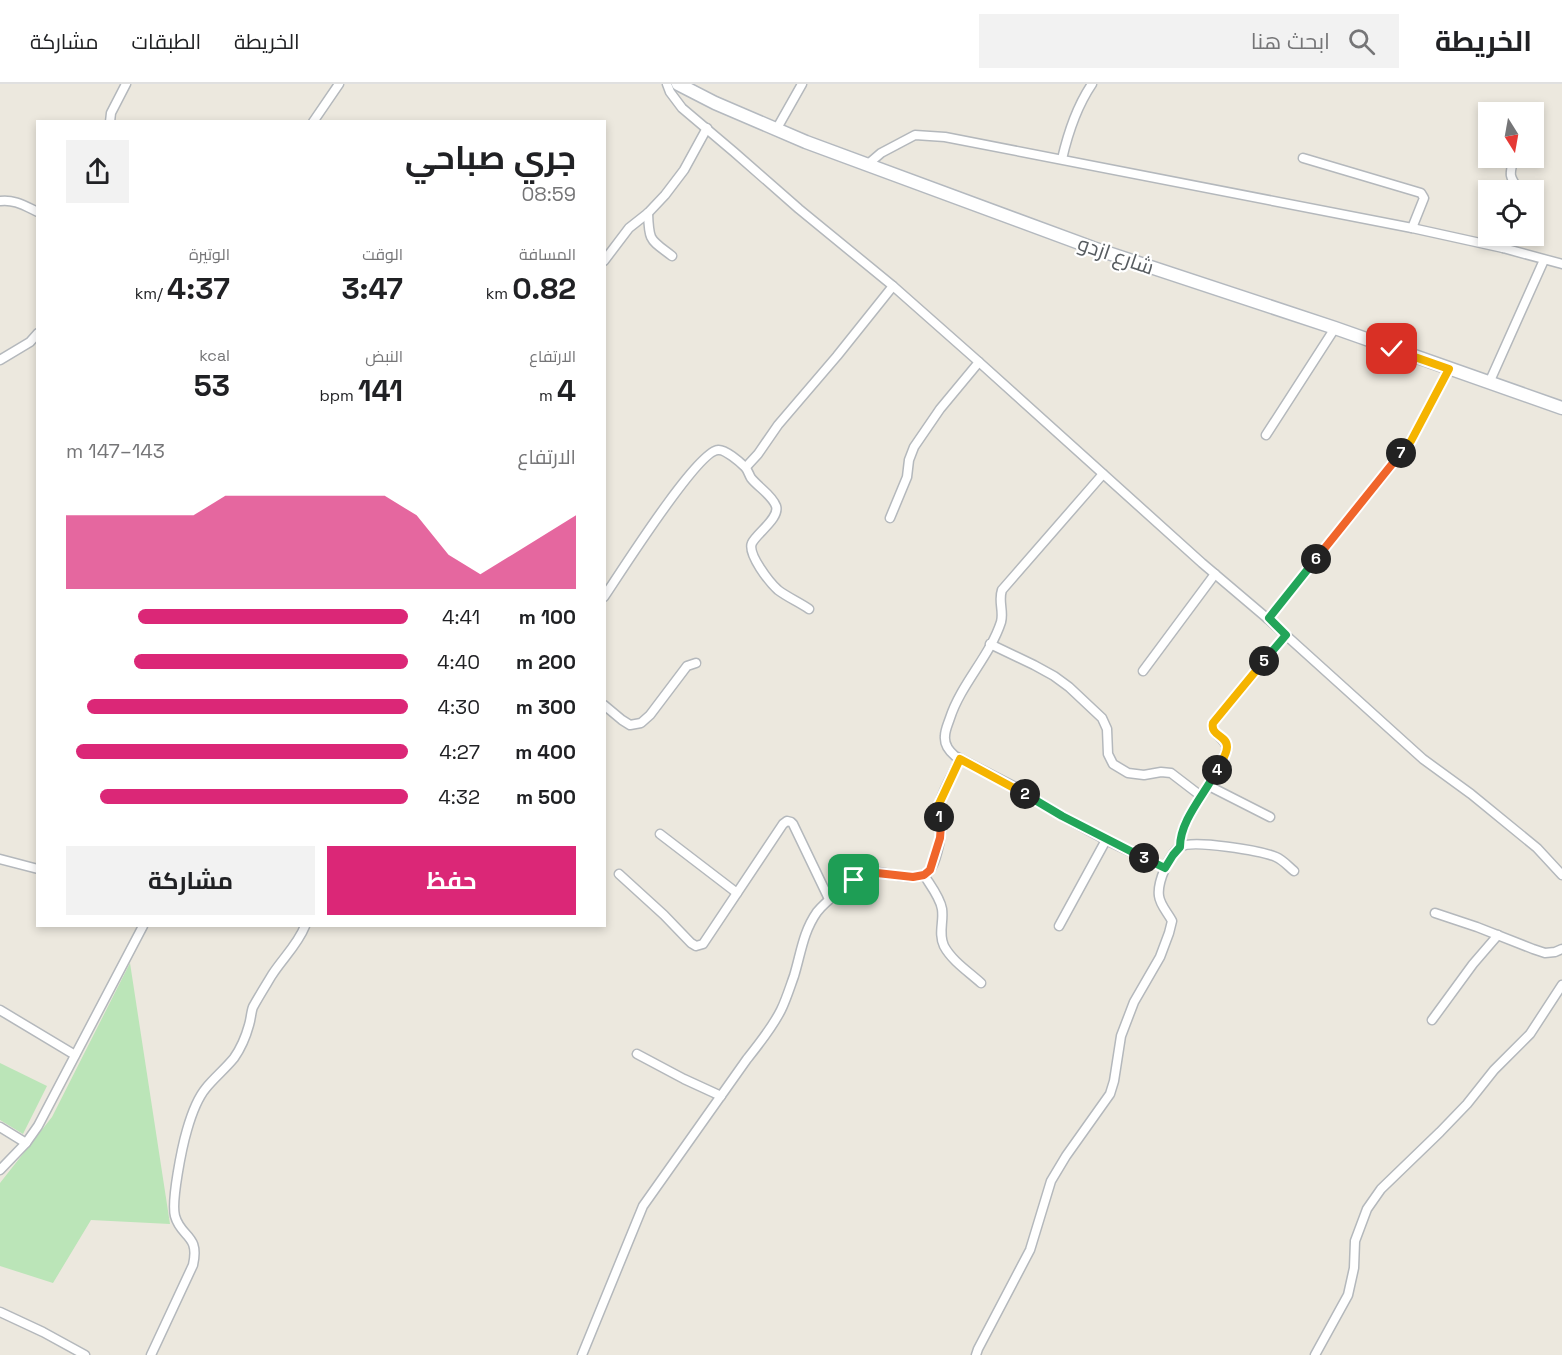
<!DOCTYPE html>
<html lang="ar">
<meta charset="utf-8">
<style>
:root{--surface:#fff;--page:#f2f2f2;--text:#202124;--muted:#757577;--line:#e0e0e0;--accent:#db2777}
body{margin:0;font-family:"Space Grotesk",Cairo,sans-serif;background:var(--page);color:var(--text);direction:rtl;height:100vh;display:flex;flex-direction:column;font-size:22px;white-space:nowrap}
*{box-sizing:border-box;margin:0}
p{font-size:20px;color:var(--muted)}
.icon{flex:none;width:33px;height:33px;fill:none;stroke:currentColor;stroke-width:2;stroke-linecap:round;stroke-linejoin:round}
.map{position:relative;flex:1;overflow:hidden;direction:ltr}
.panel{position:absolute;left:36px;top:36px;width:570px;height:807px;display:flex;flex-direction:column;background:var(--surface);border-radius:0px;box-shadow:0 3px 9px #0003;direction:rtl}
.panel>*{flex:none}
.needle{width:39px;rotate:169deg}
.controls{position:absolute;left:1478px;top:18px;display:grid;gap:12px}
.controls a{display:grid;place-items:center;width:66px;height:66px;border-radius:0px;background:var(--surface);box-shadow:0 3px 9px #0003;font-size:30px}
.pin{position:absolute;display:grid;place-items:center;width:51px;height:51px;color:#fff;margin:-26px;border-radius:12px;box-shadow:0 3px 9px #0006}
.km{position:absolute;width:30px;height:30px;margin:-15px;border-radius:50%;background:#222;color:#fff;font-size:16px;line-height:30px;text-align:center}
.round{display:grid;place-items:center;flex:none;width:63px;height:63px;border-radius:0px;background:var(--page)}
.headline{display:flex;align-items:center;justify-content:space-between;height:102px;padding:0 30px}
h1{font-size:33px;font-weight:700;line-height:45px}
.metrics{display:grid;grid-template-columns:repeat(3,1fr);gap:9px;height:102px;padding:6px 30px}
.metrics div{display:grid;align-content:center}
.metrics b{font-size:30px;font-weight:700}
.metrics small{font-size:16px;font-weight:400}
.metrics p{font-size:16px}
.chart{height:168px;padding:12px 30px}
.chart p{display:flex;justify-content:space-between}
.chart svg{width:100%;height:108px;margin-top:6px;fill:var(--accent);opacity:.7}
.primary-button{display:flex;gap:12px;margin-top:auto;padding:12px 30px}
.primary-button a{flex:1;height:69px;border-radius:0px;background:var(--accent);color:#fff;font-size:24px;font-weight:700;line-height:69px;text-align:center}
.primary-button a+a{background:var(--page);color:var(--text)}
ul{padding:0 30px;list-style:none;font-size:20px}
li{display:grid;grid-template-columns:96px 72px 1fr;align-items:center;height:45px}
li i{height:15px;border-radius:8px;background:var(--accent)}
header{display:flex;align-items:center;gap:36px;box-sizing:border-box;height:84px;padding:0 30px;background:var(--surface);border-bottom:2px solid var(--line)}
header strong{font-size:28px}
nav{display:flex;gap:33px;margin-inline-start:auto;font-size:21px}
.search{width:420px;height:54px;background:var(--page);display:flex;align-items:center;gap:15px;box-sizing:border-box;padding:0 21px;border-radius:0px;color:var(--muted);font-size:22px}
.map>svg:first-child{display:block}
.green{fill:#bbe5b8}
.lines{fill:none;stroke-linecap:round;stroke-linejoin:round}
.street-casing{stroke:#b4b8bc;stroke-width:11}
.secondary-casing{stroke:#b4b9bf;stroke-width:15}
.street{stroke:#fff;stroke-width:8}
.secondary{stroke:#fff;stroke-width:12}
.split-1-casing{stroke:#fff;stroke-width:12}
.split-2-casing{stroke:#fff;stroke-width:12}
.split-3-casing{stroke:#fff;stroke-width:12}
.split-4-casing{stroke:#fff;stroke-width:12}
.split-5-casing{stroke:#fff;stroke-width:12}
.split-6-casing{stroke:#fff;stroke-width:12}
.split-7-casing{stroke:#fff;stroke-width:12}
.split-8-casing{stroke:#fff;stroke-width:12}
.split-1{stroke:#f0652b;stroke-width:8}
.split-2{stroke:#f5b400;stroke-width:8}
.split-3{stroke:#22a559;stroke-width:8}
.split-4{stroke:#22a559;stroke-width:8}
.split-5{stroke:#f5b400;stroke-width:8}
.split-6{stroke:#22a559;stroke-width:8}
.split-7{stroke:#f0652b;stroke-width:8}
.split-8{stroke:#f5b400;stroke-width:8}
.labels{text-anchor:middle;dominant-baseline:central;stroke-width:4.5;stroke-linejoin:round;paint-order:stroke}
.street-label{font-size:21px;fill:#575c60;stroke:#fff}
</style>
<header>
<strong>الخريطة</strong>
<div class="search"><svg class="icon" aria-label="search" viewBox="0 0 24 24"><circle cx="10" cy="10" r="6"/><path d="M15 15l6 6"/></svg>ابحث هنا</div>
<nav><a>الخريطة</a><a>الطبقات</a><a>مشاركة</a></nav>
</header>
<div class="map">
<svg width="1562" height="1271" viewBox="0 0 1562 1271">
<rect width="100%" height="100%" fill="#ece8de"/>
<g class="green">
<path d="M 130,879 L 170,1140 L 91,1136 L 53,1199 L 0,1182 L 0,1099 L 52,1033 Z"/>
<path d="M 0,979 L 47,1002 L 23,1050 L 0,1036 Z"/>
</g>
<g class="lines">
<defs>
<g id="street">
<path d="M 667,0 L 670,8 L 682,24 L 734,68 L 799,125 L 893,202 L 979,278 L 1202,479 L 1268,535 L 1423,675 L 1471,710 L 1537,764 L 1562,791"/>
<path d="M 110,38 L 111,29 L 126,0"/>
<path d="M 313,38 L 339,0"/>
<path d="M 776,46 L 802,0"/>
<path d="M 1303,74 L 1421,109 L 1424,114 L 1412,144"/>
<path d="M 1514,74 C 1509,91 1509,92 1519,106"/>
<path d="M 1062,75 C 1068,49 1077,22 1092,0"/>
<path d="M 867,81 L 881,69 L 915,51 L 945,53 L 1412,144 L 1503,164 L 1562,180"/>
<path d="M 0,117 C 14,115 25,122 38,128"/>
<path d="M 648,129 C 649,158 650,155 672,172"/>
<path d="M 1503,164 L 1508,152"/>
<path d="M 604,177 L 629,144 L 648,129 L 665,111 L 684,86 L 707,44"/>
<path d="M 0,276 L 30,258 L 38,249"/>
<path d="M 1489,299 L 1544,176"/>
<path d="M 1266,351 L 1335,244"/>
<path d="M 746,383 L 758,370 L 778,341 L 837,272 L 893,202"/>
<path d="M 1103,390 L 1002,506 C 998,517 1004,527 1001,538 C 990,572 961,600 950,634 C 948,640 945,646 945,652 C 944,661 949,667 955,672 L 1013,702 L 1062,732 L 1106,756 L 1165,784"/>
<path d="M 890,434 L 907,393 L 909,376 L 914,363 L 940,325 L 979,278"/>
<path d="M 604,513 C 619,491 697,367 718,366 C 725,365 740,378 745,383 C 748,386 749,391 751,394 C 758,403 772,411 776,422 C 780,434 757,449 752,459 C 747,470 770,499 778,506 C 787,513 799,518 809,525"/>
<path d="M 1268,535 L 1411,357 L 1449,285"/>
<path d="M 990,560 L 1034,581 L 1054,592 L 1069,603 L 1102,634 L 1107,645 L 1108,670 L 1113,680 L 1128,689 L 1144,691 L 1161,688 L 1171,689 L 1201,712"/>
<path d="M 1143,587 L 1215,490"/>
<path d="M 604,621 L 622,636 L 630,641 L 641,639 L 650,631 L 687,582 L 696,579"/>
<path d="M 1209,702 L 1270,733"/>
<path d="M 660,750 L 737,809"/>
<path d="M 1180,763 C 1180,741 1196,720 1208,703 C 1216,691 1223,677 1227,664 C 1225,653 1210,650 1213,639 L 1286,551"/>
<path d="M 0,775 L 38,785"/>
<path d="M 619,790 L 664,831 L 691,859 L 696,862 L 703,860 L 783,740 L 787,737 L 791,738 L 793,740 L 829,815"/>
<path d="M 924,791 C 930,801 940,813 942,825 C 944,838 938,849 944,862 C 952,877 969,888 981,899"/>
<path d="M 1435,829 L 1477,843 L 1533,865 L 1545,869 L 1555,868 L 1562,865"/>
<path d="M 1059,842 L 1106,756"/>
<path d="M 0,926 L 75,971"/>
<path d="M 1432,936 L 1473,880 L 1498,851"/>
<path d="M 637,970 L 684,995 L 721,1012"/>
<path d="M 0,1043 L 26,1059"/>
<path d="M 0,1086 L 26,1059 L 38,1042 L 143,842"/>
<path d="M 0,1228 L 43,1248 L 85,1271"/>
<path d="M 151,1271 L 193,1181 C 200,1150 181,1154 175,1132 C 171,1117 182,1063 187,1046 C 191,1032 196,1016 206,1004 C 214,994 225,985 234,974 C 241,964 246,952 249,941 C 251,935 251,928 253,923 C 259,912 266,901 272,891 C 283,874 298,860 305,842"/>
<path d="M 582,1271 L 643,1122 L 747,975 C 759,960 772,944 781,926 C 786,916 790,903 794,892 C 801,869 803,848 817,828 C 824,819 856,792 867,789 C 883,784 915,802 929,787 C 936,780 941,754 941,744 C 941,736 937,729 939,721 C 942,708 954,688 960,675"/>
<path d="M 976,1271 L 978,1265 L 1030,1166 L 1051,1097 L 1066,1072 L 1110,1010 L 1114,997 L 1121,952 L 1134,918 L 1160,873 L 1169,849 L 1172,837 C 1168,829 1160,821 1159,812 C 1157,799 1169,770 1180,763 C 1192,755 1262,767 1276,773 C 1283,776 1288,782 1294,787"/>
<path d="M 1315,1271 L 1348,1211 L 1354,1184 L 1355,1157 L 1367,1125 L 1381,1105 L 1440,1048 L 1467,1020 L 1494,986 L 1530,950 L 1562,901"/>
</g>
<path id="secondary" d="M 678,0 L 715,19 L 806,58 L 1093,164 L 1335,244 L 1562,324"/>
</defs>
<use href="#street" class="street-casing"/>
<use href="#secondary" class="secondary-casing"/>
<use href="#street" class="street"/>
<use href="#secondary" class="secondary"/>
</g>
<g class="lines">
<defs>
<path id="split-1" d="M 854,796 L 868,788 L 913,793 L 924,791 L 930,786 L 940,754 L 941,741 L 939,733"/>
<path id="split-2" d="M 939,733 L 939,720 L 960,675 L 1025,710"/>
<path id="split-3" d="M 1025,710 L 1062,732 L 1144,774"/>
<path id="split-4" d="M 1144,774 L 1165,784 L 1173,771 L 1180,763 C 1180,736 1205,710 1217,686"/>
<path id="split-5" d="M 1217,686 C 1221,679 1227,670 1227,663 C 1227,651 1210,652 1213,639 L 1264,577"/>
<path id="split-6" d="M 1264,577 L 1286,551 L 1269,534 L 1316,475"/>
<path id="split-7" d="M 1316,475 L 1401,369"/>
<path id="split-8" d="M 1392,265 L 1449,285 L 1411,357 L 1401,369"/>
</defs>
<use href="#split-1" class="split-1-casing"/>
<use href="#split-2" class="split-2-casing"/>
<use href="#split-3" class="split-3-casing"/>
<use href="#split-4" class="split-4-casing"/>
<use href="#split-5" class="split-5-casing"/>
<use href="#split-6" class="split-6-casing"/>
<use href="#split-7" class="split-7-casing"/>
<use href="#split-8" class="split-8-casing"/>
<use href="#split-1" class="split-1"/>
<use href="#split-2" class="split-2"/>
<use href="#split-3" class="split-3"/>
<use href="#split-4" class="split-4"/>
<use href="#split-5" class="split-5"/>
<use href="#split-6" class="split-6"/>
<use href="#split-7" class="split-7"/>
<use href="#split-8" class="split-8"/>
</g>
<g class="labels">
<g class="street-label">
<text transform="translate(1116 171) rotate(19)">شارع ازدو</text>
</g>
</g>
</svg>
<div class="controls">
<a><svg class="needle" viewBox="-14 -14 28 28"><path d="M0-13l5 13h-10z" fill="#e53935"/><path d="M0 13l5-13h-10z" fill="#757577"/></svg></a>
<a><svg class="icon" aria-label="locate" viewBox="0 0 24 24"><circle cx="12" cy="12" r="6"/><path d="M12 2v4M12 18v4M2 12h4M18 12h4"/></svg></a>
</div>
<div class="pin" style="left:854px;top:796px;background:#1e9e55"><svg class="icon" aria-label="arrive" viewBox="0 0 24 24"><path d="M6 21V4h12l-3 4 3 4H6"/></svg></div>
<div class="pin" style="left:1392px;top:265px;background:#d93025"><svg class="icon" aria-label="check" viewBox="0 0 24 24"><path d="M5 12l5 5 9-10"/></svg></div>
<b class="km" style="left:939px;top:733px">1</b>
<b class="km" style="left:1025px;top:710px">2</b>
<b class="km" style="left:1144px;top:774px">3</b>
<b class="km" style="left:1217px;top:686px">4</b>
<b class="km" style="left:1264px;top:577px">5</b>
<b class="km" style="left:1316px;top:475px">6</b>
<b class="km" style="left:1401px;top:369px">7</b>
<section class="panel">
<div class="headline"><div><h1>جري صباحي</h1><p>08:59</p></div><a class="round"><svg class="icon" aria-label="share" viewBox="0 0 24 24"><path d="M12 15V3M7 8l5-5 5 5M5 13v7h14v-7"/></svg></a></div>
<div class="metrics">
<div><p>المسافة</p><b>0.82<small> km</small></b></div>
<div><p>الوقت</p><b>3:47</b></div>
<div><p>الوتيرة</p><b>4:37<small> /km</small></b></div>
</div>
<div class="metrics">
<div><p>الارتفاع</p><b>4<small> m</small></b></div>
<div><p>النبض</p><b>141<small> bpm</small></b></div>
<div><p>kcal</p><b>53</b></div>
</div>
<div class="chart"><p><span>الارتفاع</span>143–147 m</p>
<svg viewBox="0 0 160 44" preserveAspectRatio="none"><path d="M0 44V14L10 14L20 14L30 14L40 14L50 6L60 6L70 6L80 6L90 6L100 6L110 14L120 30L130 38L140 30L150 22L160 14V44z"/></svg>
</div>
<ul>
<li><b>100 m</b>4:41<i style="width:79%"></i></li>
<li><b>200 m</b>4:40<i style="width:80%"></i></li>
<li><b>300 m</b>4:30<i style="width:94%"></i></li>
<li><b>400 m</b>4:27<i style="width:97%"></i></li>
<li><b>500 m</b>4:32<i style="width:90%"></i></li>
</ul>
<div class="primary-button"><a>حفظ</a><a>مشاركة</a></div>
</section>
</div>
